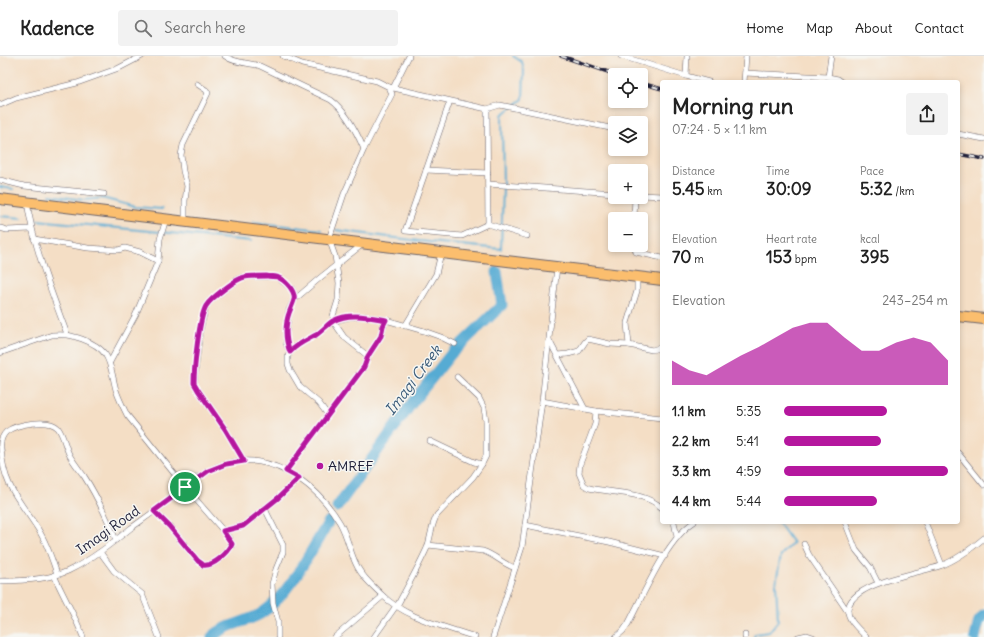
<!DOCTYPE html>
<meta charset="utf-8">
<style>
:root{--surface:#fff;--page:#f2f2f2;--text:#222;--muted:#767676;--line:#e0e0e0;--accent:#b5179e}
body{margin:0;font-family:Delius,sans-serif;background:var(--page);color:var(--text);height:100vh;display:flex;flex-direction:column;font-size:15px;white-space:nowrap}
*{box-sizing:border-box;margin:0}
p{font-size:13px;color:var(--muted)}
.icon{flex:none;width:22px;height:22px;fill:none;stroke:currentColor;stroke-width:2;stroke-linecap:round;stroke-linejoin:round}
.map{position:relative;flex:1;overflow:hidden}
.details{position:absolute;left:660px;top:24px;width:300px;height:444px;display:flex;flex-direction:column;background:var(--surface);border-radius:4px;box-shadow:0 2px 6px #0003}
.details>*{flex:none}
.controls{position:absolute;left:608px;top:12px;display:grid;gap:8px}
.controls a{display:grid;place-items:center;width:40px;height:40px;border-radius:4px;background:var(--surface);box-shadow:0 2px 6px #0003;font-size:20px}
.pin{position:absolute;display:grid;place-items:center;width:34px;height:34px;color:#fff;margin:-17px;border:2px solid #fff;border-radius:50%;box-shadow:0 1px 4px #0007}
.round{display:grid;place-items:center;flex:none;width:42px;height:42px;border-radius:4px;background:var(--page)}
.head{display:flex;align-items:center;justify-content:space-between;height:68px;padding:0 12px}
h1{font-size:22px;font-weight:700;line-height:30px}
.stats{display:grid;grid-template-columns:repeat(3,1fr);gap:6px;height:68px;padding:4px 12px}
.stats div{display:grid;align-content:center}
.stats b{font-size:17px;font-weight:700}
.stats small{font-size:11px;font-weight:400}
.stats p{font-size:11px}
.chart{height:112px;padding:8px 12px}
.chart p{display:flex;justify-content:space-between}
.chart svg{width:100%;height:72px;margin-top:4px;fill:var(--accent);opacity:.7}
ul{padding:0 12px;list-style:none;font-size:13px}
li{display:grid;grid-template-columns:64px 48px 1fr;align-items:center;height:30px}
li i{height:10px;border-radius:5px;background:var(--accent)}
header{display:flex;align-items:center;gap:24px;box-sizing:border-box;height:56px;padding:0 20px;background:var(--surface);border-bottom:1px solid var(--line)}
header strong{font-size:19px}
nav{display:flex;gap:22px;margin-inline-start:auto;font-size:14px}
.search{width:280px;height:36px;background:var(--page);display:flex;align-items:center;gap:10px;box-sizing:border-box;padding:0 14px;border-radius:4px;color:var(--muted);font-size:15px}
.map>svg:first-child{display:block}
.lines{fill:none;stroke-linecap:round;stroke-linejoin:round}
.stream{stroke:#57abd3;stroke-width:2}
.river{stroke:#57abd3;stroke-width:11}
.street-casing{stroke:#6c646b;stroke-width:6}
.highway-casing{stroke:#6c646b;stroke-width:12}
.street{stroke:#fff;stroke-width:5}
.highway{stroke:#fbbe6e;stroke-width:10}
.rail-casing{stroke:#22223b;stroke-width:3.5}
.rail{stroke:#f6f6f2;stroke-width:2;stroke-dasharray:6;stroke-linecap:butt}
.route-casing{stroke:#fff;stroke-width:8}
.route{stroke:#b5179e;stroke-width:5}
.poi-dot{fill:#b5179e;stroke:#f6f6f2;stroke-width:1.5}
.labels{text-anchor:middle;dominant-baseline:central;stroke-width:3;stroke-linejoin:round;paint-order:stroke}
.poi-label{font-size:14px;fill:#22223b;stroke:#f6f6f2;text-anchor:start}
.street-label{font-size:14px;fill:#22223b;stroke:#f6f6f2}
.water-label{font-size:15px;font-style:italic;fill:#375978;stroke:#f6f6f2}
</style>
<header>
<strong>Kadence</strong>
<div class="search"><svg class="icon" aria-label="search" viewBox="0 0 24 24"><circle cx="10" cy="10" r="6"/><path d="M15 15l6 6"/></svg>Search here</div>
<nav><a>Home</a><a>Map</a><a>About</a><a>Contact</a></nav>
</header>
<div class="map">
<svg width="984" height="581" viewBox="0 0 984 581">
<rect width="100%" height="100%" fill="#f6f6f2"/>
<filter id="ink" filterUnits="userSpaceOnUse"><feTurbulence type="fractalNoise" baseFrequency=".025" numOctaves="2"/><feDisplacementMap in="SourceGraphic" scale="8" xChannelSelector="R" yChannelSelector="G"/><feConvolveMatrix kernelMatrix="1 2 1 2 8 2 1 2 1" color-interpolation-filters="sRGB"/></filter>
<filter id="wash" filterUnits="userSpaceOnUse"><feTurbulence type="fractalNoise" baseFrequency=".012" numOctaves="4" result="noise"/><feDisplacementMap in="SourceGraphic" scale="16" xChannelSelector="R" yChannelSelector="G"/><feGaussianBlur stdDeviation="0.9" result="paint"/><feColorMatrix in="noise" values="0 0 0 0 0 0 0 0 0 0 0 0 0 0 0 0 0 1.4 0 .05"/><feComposite in="paint" operator="in"/></filter>
<g filter="url(#wash)">
<rect width="100%" height="100%" fill="#f4dec5"/>
<g class="lines">
<g class="stream">
<path d="M 0,131 L 13,133"/>
<path d="M 50,139 L 84,144 L 102,142 L 136,151 L 162,153"/>
<path d="M 0,160 L 22,162"/>
<path d="M 37,164 L 251,185"/>
<path d="M 253,166 L 321,174"/>
<path d="M 336,174 L 419,185 L 501,193 L 503,132 L 502,59 L 523,43 L 524,15 L 522,6 L 513,0"/>
<path d="M 754,581 L 755,578 L 769,576 L 778,565 L 776,527 L 781,499 L 793,487 L 778,466"/>
</g>
<g class="river">
<path d="M 337,451 L 412,347 L 451,298 L 502,249 L 497,216"/>
<path d="M 212,581 C 225,568 246,567 262,557 C 289,539 312,493 329,465"/>
<path d="M 975,581 L 979,565 L 984,559"/>
</g>
</g>
</g>
<g filter="url(#ink)">
<g class="lines">
<defs>
<g id="street">
<path d="M 225,0 C 236,8 248,6 260,10 L 331,44 C 346,55 357,77 364,93"/>
<path d="M 283,0 L 302,8 L 377,25 L 389,31 L 392,38 L 364,93 L 344,138 L 329,183 L 335,200 L 339,227 L 338,244 L 333,260 L 333,265 L 344,281 L 368,300"/>
<path d="M 621,0 L 686,20 L 709,26"/>
<path d="M 745,17 L 828,21 L 831,0"/>
<path d="M 686,20 L 687,0"/>
<path d="M 828,21 L 838,23 L 842,26"/>
<path d="M 744,26 L 746,0"/>
<path d="M 389,31 L 487,53 L 500,49 L 610,72"/>
<path d="M 393,32 L 409,0"/>
<path d="M 450,45 L 405,175 L 462,180 L 488,168 L 527,180"/>
<path d="M 0,49 L 16,42 L 77,27 L 119,12 L 142,0"/>
<path d="M 487,53 L 488,168"/>
<path d="M 958,78 L 984,83"/>
<path d="M 426,114 L 488,117"/>
<path d="M 0,124 L 24,130 L 104,138"/>
<path d="M 488,128 L 615,137"/>
<path d="M 641,139 L 662,140"/>
<path d="M 27,146 C 34,192 51,235 67,278"/>
<path d="M 634,163 L 635,141"/>
<path d="M 185,166 L 185,145 L 187,130 L 183,115 L 181,99 L 183,89 L 208,37 L 206,34 L 197,28"/>
<path d="M 0,172 L 7,174 L 31,173"/>
<path d="M 34,183 L 88,192 L 118,194 L 125,192 L 140,196 L 158,205"/>
<path d="M 634,189 L 636,196 L 662,202"/>
<path d="M 294,244 L 321,221 L 363,188"/>
<path d="M 405,270 L 436,218 L 441,197"/>
<path d="M 549,284 L 585,353"/>
<path d="M 629,289 L 627,267 L 637,235 L 637,221"/>
<path d="M 0,297 L 52,279 C 65,278 70,279 82,283 C 112,294 109,307 116,334 C 119,343 123,351 127,359 L 185,431 L 227,479 L 232,488 C 229,496 213,511 204,509 C 203,508 199,506 198,505 L 169,470 L 154,455"/>
<path d="M 557,299 L 568,298 L 579,295 L 585,286 L 588,283 L 610,288 L 629,289 L 652,294 L 662,291"/>
<path d="M 110,306 L 136,258 L 158,205 L 160,183 L 166,163"/>
<path d="M 542,345 L 596,355 L 662,362"/>
<path d="M 596,355 L 595,368 L 580,408 L 579,417 L 584,429 L 589,432 C 611,437 644,435 662,452"/>
<path d="M 328,359 L 319,347 L 300,331 L 290,314 L 288,308 L 288,300 L 290,296 L 295,291 L 317,278 L 333,265 L 349,261 L 362,260 L 386,264 L 424,275 L 441,281 L 455,288"/>
<path d="M 430,385 L 474,406 L 482,408"/>
<path d="M 958,397 L 984,429"/>
<path d="M 244,405 L 225,373 L 198,334 L 194,327 L 200,274 L 206,250 L 211,244 L 238,223 L 244,221 L 277,221 L 291,232 L 294,237 L 294,244 L 289,254 L 286,277 L 286,287 L 290,296"/>
<path d="M 286,415 L 364,311 L 368,300 L 381,280 L 383,271 L 386,264"/>
<path d="M 265,453 L 283,489 L 283,496 L 276,513 L 272,528 L 273,547 L 278,566 L 278,581"/>
<path d="M 674,466 L 677,481"/>
<path d="M 845,466 L 856,494 L 870,511 L 878,527"/>
<path d="M 925,466 L 942,509"/>
<path d="M 525,469 L 609,486 L 665,500"/>
<path d="M 223,475 L 243,470 L 278,442 L 299,422"/>
<path d="M 804,488 L 809,499 L 848,556"/>
<path d="M 428,489 L 483,495 C 495,499 503,508 515,512"/>
<path d="M 100,496 L 114,515 L 142,538 L 159,581"/>
<path d="M 57,518 C 52,503 47,487 38,473 C 19,443 4,432 1,393 C 0,386 1,381 6,376 C 16,368 49,362 58,372 C 64,380 65,391 70,400 C 74,407 79,413 84,420 C 97,440 107,462 116,484"/>
<path d="M 54,519 C 63,540 75,559 83,581"/>
<path d="M 0,525 C 20,525 50,523 68,515 C 91,504 111,488 131,472 C 142,464 154,456 165,447 C 181,434 198,419 217,411 C 265,390 316,426 340,467 C 348,481 350,498 358,512 C 364,523 374,531 382,539 C 407,563 444,570 475,581"/>
<path d="M 397,550 C 407,531 418,512 427,492 C 431,481 431,469 437,459 L 473,421 L 482,408 L 486,400 L 486,365 L 484,352 L 479,342 L 457,321"/>
<path d="M 335,581 L 383,540"/>
<path d="M 374,581 L 396,550"/>
<path d="M 493,581 L 522,491 L 542,345 L 557,211"/>
<path d="M 616,581 L 623,575 L 628,568 C 644,538 666,484 694,466"/>
<path d="M 745,581 L 745,579"/>
<path d="M 798,581 L 807,579 L 813,581"/>
<path d="M 866,581 C 860,574 847,564 848,554 C 849,527 920,517 940,510 C 957,504 971,493 984,482"/>
</g>
<g id="highway">
<path d="M 0,143 L 662,224"/>
<path d="M 958,260 L 984,263"/>
</g>
</defs>
<use href="#street" class="street-casing"/>
<use href="#highway" class="highway-casing"/>
<use href="#street" class="street"/>
<use href="#highway" class="highway"/>
<defs>
<g id="rail">
<path d="M 561,0 L 617,19"/>
<path d="M 641,27 L 662,33"/>
<path d="M 958,98 L 984,103"/>
</g>
</defs>
<use href="#rail" class="rail-casing"/>
<use href="#rail" class="rail"/>
</g>
</g>
<g class="lines" filter="url(#ink)">
<defs>
<path id="route" d="M 267,220 C 270,221 274,220 277,221 C 285,224 296,235 294,244 C 292,251 288,257 287,265 C 285,276 286,286 290,296 C 297,288 307,284 316,279 C 322,275 328,268 333,265 C 349,256 369,261 386,264 L 383,270 L 381,280 L 368,300 L 364,311 L 286,415 L 299,422 L 278,442 L 243,470 L 223,475 L 232,488 C 229,496 213,511 203,509 C 203,508 199,506 198,505 L 169,470 L 154,455 L 208,415 L 226,408 L 244,405 L 225,373 L 198,334 L 194,327 C 194,312 199,262 206,250 C 210,243 237,222 245,221 C 252,220 260,220 267,220 Z"/>
</defs>
<use href="#route" class="route-casing"/>
<use href="#route" class="route"/>
</g>
<circle class="poi-dot" cx="320" cy="410" r="4"/>
<g class="labels">
<g class="poi-label">
<text x="328" y="410">AMREF</text>
</g>
<g class="street-label">
<text transform="translate(108 474) rotate(-35)">Imagi Road</text>
</g>
<g class="water-label">
<text transform="translate(413 324) rotate(-53)">Imagi Creek</text>
</g>
</g>
</svg>
<div class="controls">
<a><svg class="icon" aria-label="locate" viewBox="0 0 24 24"><circle cx="12" cy="12" r="6"/><path d="M12 2v4M12 18v4M2 12h4M18 12h4"/></svg></a>
<a><svg class="icon" aria-label="layers" viewBox="0 0 24 24"><path d="M12 4l9 5-9 5-9-5zM3 14l9 5 9-5"/></svg></a>
<a>+</a>
<a>−</a>
</div>
<div class="pin" style="left:185px;top:431px;background:#1e9e55"><svg class="icon" aria-label="arrive" viewBox="0 0 24 24"><path d="M6 21V4h12l-3 4 3 4H6"/></svg></div>
<section class="details">
<div class="head"><div><h1>Morning run</h1><p>07:24 · 5 × 1.1 km</p></div><a class="round"><svg class="icon" aria-label="share" viewBox="0 0 24 24"><path d="M12 15V3M7 8l5-5 5 5M5 13v7h14v-7"/></svg></a></div>
<div class="stats">
<div><p>Distance</p><b>5.45<small> km</small></b></div>
<div><p>Time</p><b>30:09</b></div>
<div><p>Pace</p><b>5:32<small> /km</small></b></div>
</div>
<div class="stats">
<div><p>Elevation</p><b>70<small> m</small></b></div>
<div><p>Heart rate</p><b>153<small> bpm</small></b></div>
<div><p>kcal</p><b>395</b></div>
</div>
<div class="chart"><p><span>Elevation</span>243–254 m</p>
<svg viewBox="0 0 160 44" preserveAspectRatio="none"><path d="M0 44V29L10 35L20 38L30 32L40 26L50 21L60 15L70 9L80 6L90 6L100 15L110 23L120 23L130 18L140 15L150 18L160 29V44z"/></svg>
</div>
<ul>
<li><b>1.1 km</b>5:35<i style="width:63%"></i></li>
<li><b>2.2 km</b>5:41<i style="width:59%"></i></li>
<li><b>3.3 km</b>4:59<i style="width:100%"></i></li>
<li><b>4.4 km</b>5:44<i style="width:57%"></i></li>
</ul>
</section>
</div>
